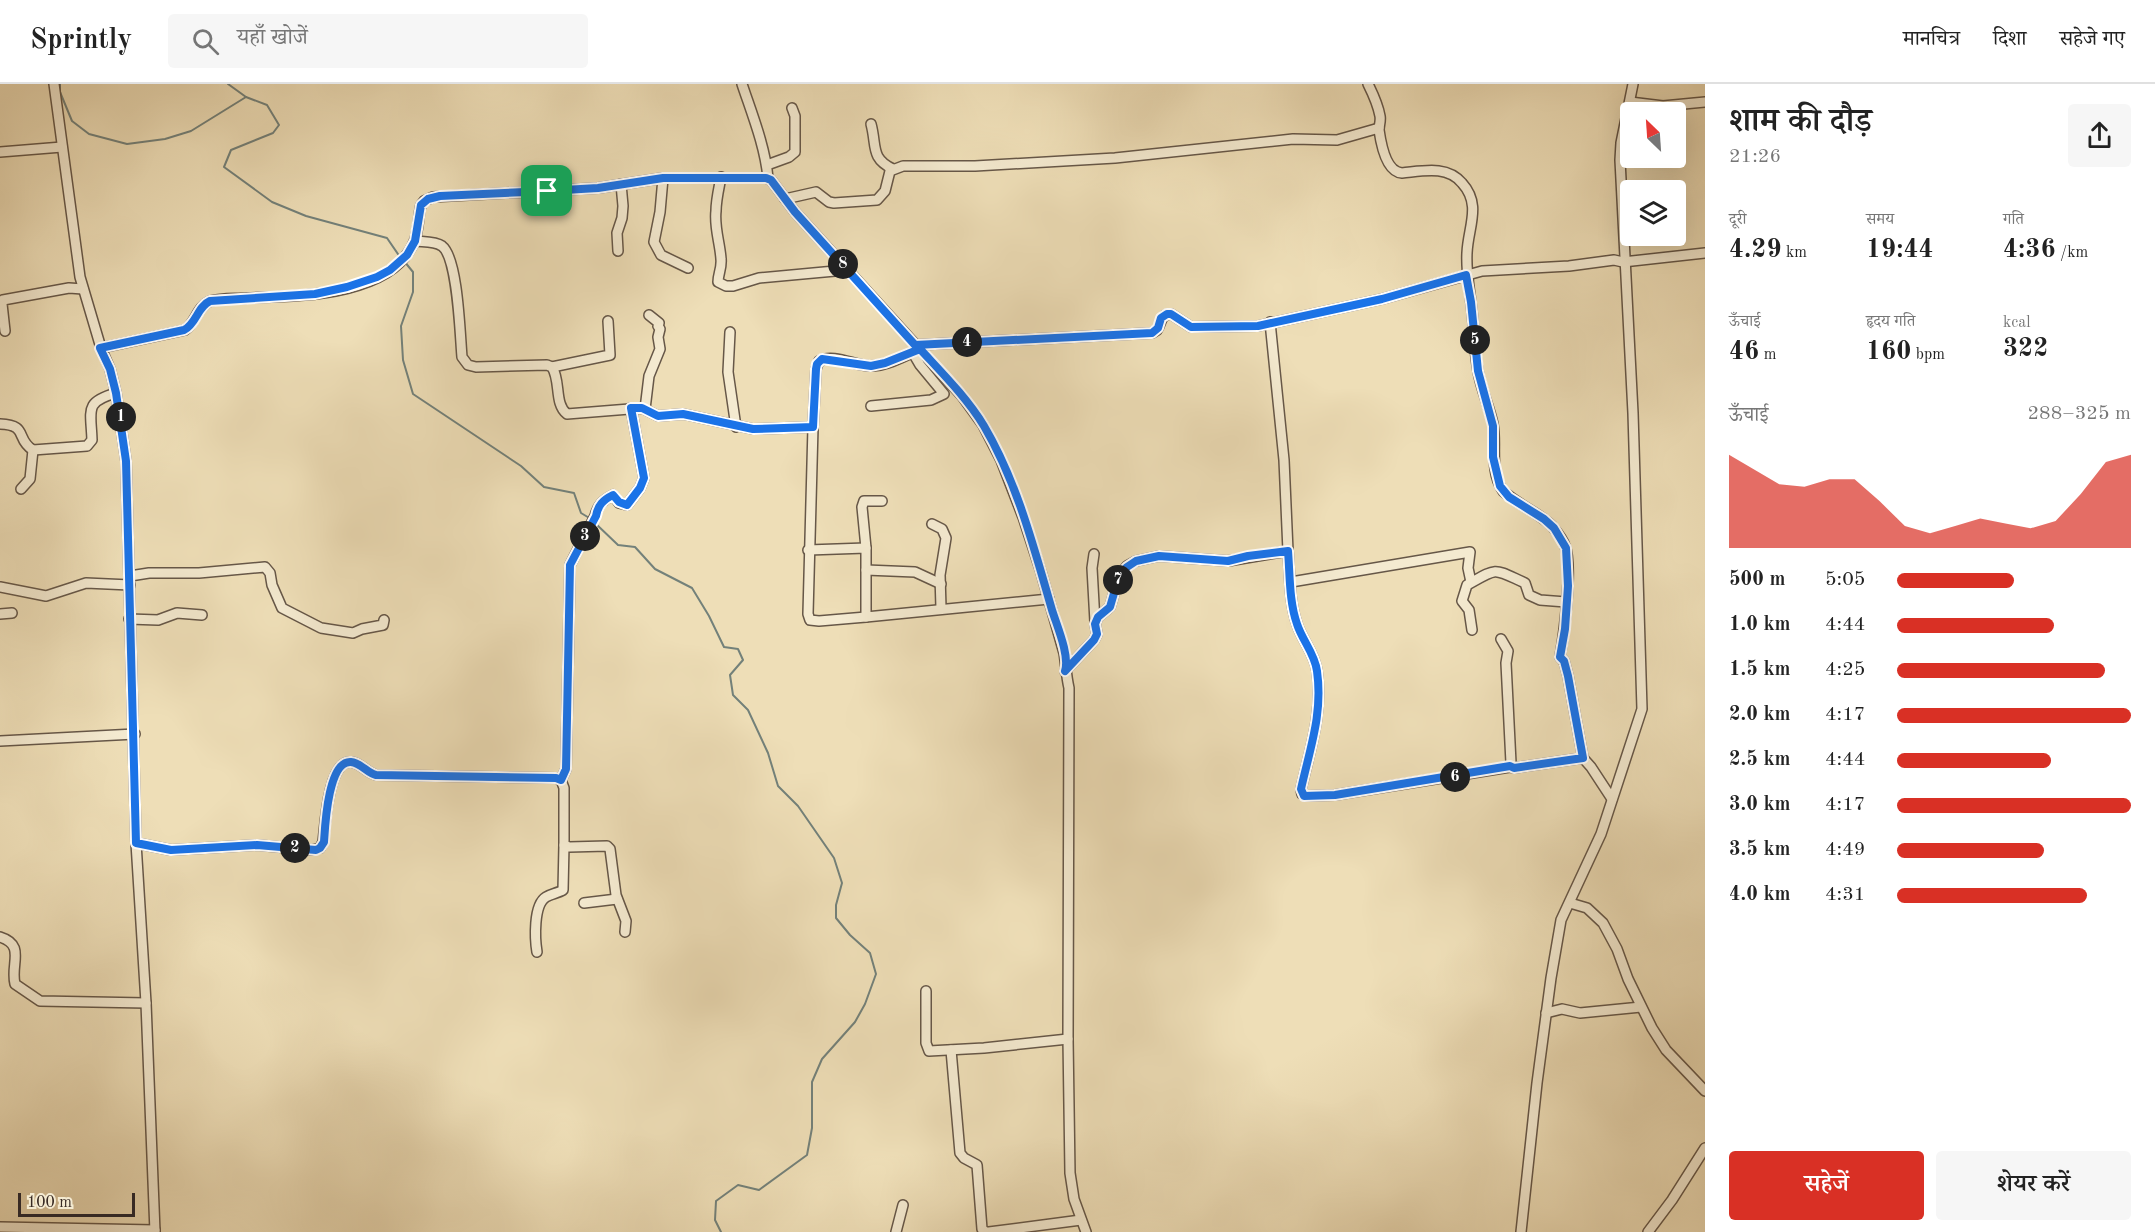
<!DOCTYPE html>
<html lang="hi">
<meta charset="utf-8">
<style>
:root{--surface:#fff;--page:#f6f6f6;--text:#222;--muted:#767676;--line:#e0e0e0;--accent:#d93025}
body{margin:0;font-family:"Old Standard TT","Noto Serif Devanagari",serif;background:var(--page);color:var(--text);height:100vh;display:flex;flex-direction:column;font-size:22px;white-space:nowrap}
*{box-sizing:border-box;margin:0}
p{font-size:20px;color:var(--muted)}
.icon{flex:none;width:33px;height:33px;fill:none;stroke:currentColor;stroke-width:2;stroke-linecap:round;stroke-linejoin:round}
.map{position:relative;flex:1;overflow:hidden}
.sheet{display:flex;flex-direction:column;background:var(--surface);width:450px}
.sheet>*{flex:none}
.needle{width:39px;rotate:335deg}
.tools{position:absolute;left:1620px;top:18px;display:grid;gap:12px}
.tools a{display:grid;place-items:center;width:66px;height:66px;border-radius:6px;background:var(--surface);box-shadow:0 6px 24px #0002;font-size:30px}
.scale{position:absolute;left:18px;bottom:15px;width:117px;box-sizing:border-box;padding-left:6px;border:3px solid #382a23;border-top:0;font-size:16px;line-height:21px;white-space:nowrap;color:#382a23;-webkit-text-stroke:4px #f4ead0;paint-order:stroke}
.pin{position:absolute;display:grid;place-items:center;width:51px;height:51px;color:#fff;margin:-26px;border-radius:12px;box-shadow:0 3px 9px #0006}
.km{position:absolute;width:30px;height:30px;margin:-15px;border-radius:50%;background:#222;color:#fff;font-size:16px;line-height:30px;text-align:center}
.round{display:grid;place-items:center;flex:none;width:63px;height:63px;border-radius:6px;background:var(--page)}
.overview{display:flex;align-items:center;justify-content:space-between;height:102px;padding:0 24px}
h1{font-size:33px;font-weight:600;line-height:45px}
.stats{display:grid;grid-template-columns:repeat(3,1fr);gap:9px;height:102px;padding:6px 24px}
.stats div{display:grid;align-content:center}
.stats b{font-size:26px;font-weight:600}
.stats small{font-size:16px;font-weight:400}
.stats p{font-size:16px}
.chart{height:168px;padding:12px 24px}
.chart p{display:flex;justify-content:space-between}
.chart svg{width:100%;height:108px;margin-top:6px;fill:var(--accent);opacity:.7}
.button{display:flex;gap:12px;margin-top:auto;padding:12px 24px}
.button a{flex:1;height:69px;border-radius:6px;background:var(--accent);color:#fff;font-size:24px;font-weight:600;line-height:69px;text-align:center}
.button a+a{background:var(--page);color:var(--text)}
ul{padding:0 24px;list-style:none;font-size:20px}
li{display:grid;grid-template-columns:96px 72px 1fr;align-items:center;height:45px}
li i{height:15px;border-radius:8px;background:var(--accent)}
header{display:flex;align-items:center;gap:36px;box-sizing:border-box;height:84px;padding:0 30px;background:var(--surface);border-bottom:2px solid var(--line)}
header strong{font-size:28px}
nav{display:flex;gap:33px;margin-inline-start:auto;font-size:21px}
.search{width:420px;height:54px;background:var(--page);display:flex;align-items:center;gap:15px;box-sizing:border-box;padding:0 21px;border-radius:6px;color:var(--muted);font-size:22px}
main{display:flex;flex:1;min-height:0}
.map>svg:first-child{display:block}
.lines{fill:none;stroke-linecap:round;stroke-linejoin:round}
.stream{stroke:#73817a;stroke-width:2}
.street-casing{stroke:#665748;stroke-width:12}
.street{stroke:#f4ead0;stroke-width:9}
.route-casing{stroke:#fff;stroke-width:12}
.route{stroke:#1a73e8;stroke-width:8}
</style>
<header>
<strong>Sprintly</strong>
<div class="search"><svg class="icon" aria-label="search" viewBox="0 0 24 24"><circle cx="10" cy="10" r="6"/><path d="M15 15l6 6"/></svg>यहाँ खोजें</div>
<nav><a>मानचित्र</a><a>दिशा</a><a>सहेजे गए</a></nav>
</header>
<main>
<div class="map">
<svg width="1705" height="1148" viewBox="0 0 1705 1148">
<rect width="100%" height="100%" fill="#eedeb7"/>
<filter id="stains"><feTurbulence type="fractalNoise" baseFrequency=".00333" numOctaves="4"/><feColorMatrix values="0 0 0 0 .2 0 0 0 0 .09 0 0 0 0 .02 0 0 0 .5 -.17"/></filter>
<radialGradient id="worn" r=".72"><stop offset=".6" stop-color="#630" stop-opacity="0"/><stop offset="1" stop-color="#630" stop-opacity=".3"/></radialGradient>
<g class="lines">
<g class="stream">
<path d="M 60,0 L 60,8 L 72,37 L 89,50 L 127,60 L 165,55 L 191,47 L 246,13"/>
<path d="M 228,0 L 246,13 L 267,21 L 279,41 L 273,49 L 231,66 L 224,83 L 272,118 L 306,132 L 387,154 L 400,173"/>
<path d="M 404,177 L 413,188 L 413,208 L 401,242 L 403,276 L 413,310 L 521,382 L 544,403 L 574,409 L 581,429 L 591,435"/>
<path d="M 595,439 L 618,461 L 635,463 L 655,485 L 692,504 L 709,532 L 724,563 L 738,565 L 743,576 L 730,591 L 733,611 L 748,626 L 768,669 L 778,702 L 798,722 L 834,774 L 842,799 L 836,821 L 836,834 L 850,851 L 870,869 L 876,890 L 865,920 L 855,938 L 822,975 L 812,998 L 812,1044 L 807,1071 L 759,1106 L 738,1101 L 716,1117 L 715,1136 L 721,1148"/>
</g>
<defs>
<g id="street">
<path d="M 54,0 L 80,193 L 101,264 L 110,285 L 116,309 L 126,377 L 136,759 L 146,919 L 155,1148"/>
<path d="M 742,0 C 752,30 765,62 768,94"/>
<path d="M 1368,0 C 1373,10 1378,21 1380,32 C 1381,37 1379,41 1379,46 C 1381,60 1386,88 1402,89 C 1423,87 1447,81 1462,99 C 1482,121 1468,143 1467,169 C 1466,187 1469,201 1471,219 C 1474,241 1474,265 1478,287 C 1481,305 1489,322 1493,340 C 1497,362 1489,386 1503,407 C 1518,421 1538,428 1552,442 C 1557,448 1563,455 1565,462 C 1573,481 1564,550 1560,573 L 1564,577 L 1568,592 L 1583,674 L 1591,683 L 1612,715"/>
<path d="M 1630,18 L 1663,22 L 1705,18"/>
<path d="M 871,40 C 877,62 870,74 893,85"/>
<path d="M 0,68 L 62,63"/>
<path d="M 767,81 L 789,73 L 795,68 L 795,32 L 792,24"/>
<path d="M 721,93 C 719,104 716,116 716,127 C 714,143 720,159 721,175 C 722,184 718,190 718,198 L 726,202 L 733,202 L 759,194 L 835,187 L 844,181"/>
<path d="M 663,94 L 660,128 L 654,158 L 661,171 L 688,184"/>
<path d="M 785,115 L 816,108 L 829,118 L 834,119 L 877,116 L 885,107 L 890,87 L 903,82 L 975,82 L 1115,74 L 1293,55 L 1337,56 L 1379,44"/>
<path d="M 415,157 C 423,158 435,157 442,162 C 458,174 460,251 462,273 L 468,281 L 476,283 L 547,281 L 552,283 C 561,297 554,320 567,330 L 642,324 L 658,332 L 683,330 L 753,345 L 813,343 L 816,285 L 819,277 C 834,269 855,282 870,282 C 887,282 905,272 920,265"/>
<path d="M 618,167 L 617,149 L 622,134 L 623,122 L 621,100"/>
<path d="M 5,247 L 2,220 L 3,216 L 69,204 L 83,205"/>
<path d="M 730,248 L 728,288 L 736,343"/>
<path d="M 915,261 L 1152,249 L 1157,246 C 1162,239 1160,230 1171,230 L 1191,243 L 1258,242 L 1382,215 L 1482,187 L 1569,182 L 1614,176 L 1623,178 L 1705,169"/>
<path d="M 101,264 L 185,246 C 196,238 197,223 210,217 C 222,214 235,215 247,214 C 297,212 391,213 414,158 C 419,146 418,133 421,121 L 424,117 L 433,113 L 598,104 L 663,94 L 766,94 L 771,96 L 795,128 L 962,312 L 983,341 L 1001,376 L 1023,433 L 1041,488 L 1064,569 C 1066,581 1066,591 1069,604 L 1068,955 L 1070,1089 L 1074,1115 L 1086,1148"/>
<path d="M 552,283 L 610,271 L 608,237"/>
<path d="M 871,322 L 931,316 L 944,310 L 920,281 L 913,269"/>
<path d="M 645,325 L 649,292 L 660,265 L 658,253 L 660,245 L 658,242 L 659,239 L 649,231"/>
<path d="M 0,340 C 29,341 15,355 33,366 L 87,362 L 92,356 C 91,326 84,318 116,309"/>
<path d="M 813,343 L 808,530 L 810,536 L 819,537 L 866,533 L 1049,515"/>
<path d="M 21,405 L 30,395 L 33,366"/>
<path d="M 932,440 L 942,445 L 946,454 L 940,491 L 941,524"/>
<path d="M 866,464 L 862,423 L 864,417 L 882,417"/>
<path d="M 808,466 L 866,464 L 866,533"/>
<path d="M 1288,467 C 1290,491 1289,517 1297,540 C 1302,556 1315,570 1317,587 C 1323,629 1310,665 1301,705 L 1302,710 L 1306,712 L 1335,711 L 1510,683"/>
<path d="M 1094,470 L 1092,484 L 1095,538"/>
<path d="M 866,486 L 915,488 L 941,500"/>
<path d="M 130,492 L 149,489 L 199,489 L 265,483 L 270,489 L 272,501 L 282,524 L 321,544 L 353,549 L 362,545 L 383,541 L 384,536"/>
<path d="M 1291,498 L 1470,468 L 1468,484 L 1471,498"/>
<path d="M 0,503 L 46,512 L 86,499 L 130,501"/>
<path d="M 0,530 L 12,529"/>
<path d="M 129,535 L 158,536 L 177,529 L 202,531"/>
<path d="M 1472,546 L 1469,526 L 1462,517 L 1467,501 C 1499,483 1492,484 1525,499 L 1529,511 L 1540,516 L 1566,518"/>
<path d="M 1501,555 L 1508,567 L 1506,579 L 1511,679 L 1510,683 L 1514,684 L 1583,674"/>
<path d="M 1065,587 L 1094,556 L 1097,550 L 1095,540 L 1098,533 L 1110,523 L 1119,492 L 1127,482 L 1136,477 L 1159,472 L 1228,477 L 1288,467 L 1284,376 L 1270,238"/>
<path d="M 0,657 L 135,650"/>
<path d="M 561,696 L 566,685 L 570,481 L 595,432 C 598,421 603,416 613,411 L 619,419 L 627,421 L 640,404 L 644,394 L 631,324"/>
<path d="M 136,759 L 171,766 L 257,761 L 312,766 L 320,764 L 323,758 C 325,743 328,676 351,678 C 361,679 367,689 376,691 L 556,694 L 561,696 L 564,704 L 564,761 L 569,763 L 607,762 L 610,765 L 616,811 L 626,837 L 625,848"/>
<path d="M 584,819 L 617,815"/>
<path d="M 1570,819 L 1587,824 L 1603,839 L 1617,865 L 1628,895 L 1652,944 L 1666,966 L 1705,1007"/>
<path d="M 0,853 C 26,861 10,880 15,900 L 40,917 L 146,919"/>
<path d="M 537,868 C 535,856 533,821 546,813 C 551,810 558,809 563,806 L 564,761"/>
<path d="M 926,907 L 926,959 L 929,967 L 984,964 L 1068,955"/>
<path d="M 1546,929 L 1562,925 L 1580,929 L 1641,923"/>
<path d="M 951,966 L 960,1069 L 964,1074 L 977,1081 L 982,1145 L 986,1148"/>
<path d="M 0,1143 L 155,1146"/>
<path d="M 896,1148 L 903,1121"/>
<path d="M 989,1148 L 1081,1136"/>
<path d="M 1521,1148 L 1537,999 L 1551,894 L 1561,836 L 1601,750 L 1642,625 L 1633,329 L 1620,76 L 1621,59 L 1633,0"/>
<path d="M 1648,1148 L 1672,1116 L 1705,1064"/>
</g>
</defs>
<use href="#street" class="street-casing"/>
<use href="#street" class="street"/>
</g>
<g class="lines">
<defs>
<path id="route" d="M 547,107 L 440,112 L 428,115 L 421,121 L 415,157 L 407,171 L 390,186 L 377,193 L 347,203 L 315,210 L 210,217 C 197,223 197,239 184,246 L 100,264 L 110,285 L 116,309 L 126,377 L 136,759 L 171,766 L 257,761 L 316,766 L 320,764 L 324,758 C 325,743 328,676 351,678 C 361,679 367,689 376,691 L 556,694 L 561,696 L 566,685 L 570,481 L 596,432 C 598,421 603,416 613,411 L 619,418 L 627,421 L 640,404 L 644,394 L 631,324 L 642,324 L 658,332 L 683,330 L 753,345 L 813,343 L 816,285 L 817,280 L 822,275 L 871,282 L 885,279 L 920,265 L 915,261 L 1152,249 L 1158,244 L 1161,234 L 1167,230 L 1171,230 L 1191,243 L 1258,242 L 1382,215 L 1466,191 L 1471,218 L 1478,287 L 1493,342 L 1493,373 L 1500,402 L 1509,413 L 1544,435 L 1554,444 L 1566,464 L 1568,502 L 1565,545 L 1560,573 L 1564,577 L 1568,592 L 1583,674 L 1514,684 L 1510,682 L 1335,711 L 1304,712 L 1301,705 C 1310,664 1323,630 1317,587 C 1315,570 1302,556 1297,540 C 1289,517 1290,491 1288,467 L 1248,472 L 1228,477 L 1159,472 L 1136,477 L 1127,483 L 1119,492 L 1110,523 L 1098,533 L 1095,540 L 1097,550 L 1094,556 L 1065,587 C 1070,572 1057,542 1052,526 C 1034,464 1017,398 984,342 C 967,314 943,290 920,265 L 915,261 L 795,128 L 771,96 L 766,94 L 663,94 L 598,104 L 547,107"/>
</defs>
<use href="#route" class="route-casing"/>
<use href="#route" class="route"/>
</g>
<rect width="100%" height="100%" filter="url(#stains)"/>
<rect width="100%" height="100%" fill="url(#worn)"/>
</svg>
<div class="tools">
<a><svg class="needle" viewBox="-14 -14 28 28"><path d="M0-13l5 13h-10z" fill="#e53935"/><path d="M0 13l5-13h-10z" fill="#767676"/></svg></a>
<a><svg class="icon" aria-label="layers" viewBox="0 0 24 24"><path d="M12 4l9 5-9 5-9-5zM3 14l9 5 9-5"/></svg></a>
</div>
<div class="scale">100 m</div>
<div class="pin" style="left:547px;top:107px;background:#1e9e55"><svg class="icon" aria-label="arrive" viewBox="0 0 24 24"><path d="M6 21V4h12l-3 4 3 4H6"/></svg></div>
<b class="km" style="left:121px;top:333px">1</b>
<b class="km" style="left:295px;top:764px">2</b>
<b class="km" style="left:585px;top:452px">3</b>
<b class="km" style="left:967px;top:258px">4</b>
<b class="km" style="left:1475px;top:256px">5</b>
<b class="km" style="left:1455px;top:693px">6</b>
<b class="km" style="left:1118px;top:496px">7</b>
<b class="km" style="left:843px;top:180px">8</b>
</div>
<section class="sheet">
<div class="overview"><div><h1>शाम की दौड़</h1><p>21:26</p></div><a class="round"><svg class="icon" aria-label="share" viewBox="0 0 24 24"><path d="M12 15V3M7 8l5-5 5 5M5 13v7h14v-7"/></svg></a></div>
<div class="stats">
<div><p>दूरी</p><b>4.29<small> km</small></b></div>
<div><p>समय</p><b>19:44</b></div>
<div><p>गति</p><b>4:36<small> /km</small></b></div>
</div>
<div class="stats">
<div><p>ऊँचाई</p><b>46<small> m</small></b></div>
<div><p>हृदय गति</p><b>160<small> bpm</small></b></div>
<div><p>kcal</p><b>322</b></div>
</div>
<div class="chart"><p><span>ऊँचाई</span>288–325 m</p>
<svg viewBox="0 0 160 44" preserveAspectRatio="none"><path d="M0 44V6L10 12L20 18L30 19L40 16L50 16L60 25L70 35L80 38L90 35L100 32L110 34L120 36L130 33L140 22L150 9L160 6V44z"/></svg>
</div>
<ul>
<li><b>500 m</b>5:05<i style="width:50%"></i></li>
<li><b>1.0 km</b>4:44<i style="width:67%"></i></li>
<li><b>1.5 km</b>4:25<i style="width:89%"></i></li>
<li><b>2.0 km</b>4:17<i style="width:100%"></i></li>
<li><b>2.5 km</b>4:44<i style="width:66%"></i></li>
<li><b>3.0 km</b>4:17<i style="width:100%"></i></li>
<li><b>3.5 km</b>4:49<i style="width:63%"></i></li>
<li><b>4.0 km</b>4:31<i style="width:81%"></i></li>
</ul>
<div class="button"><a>सहेजें</a><a>शेयर करें</a></div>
</section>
</main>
